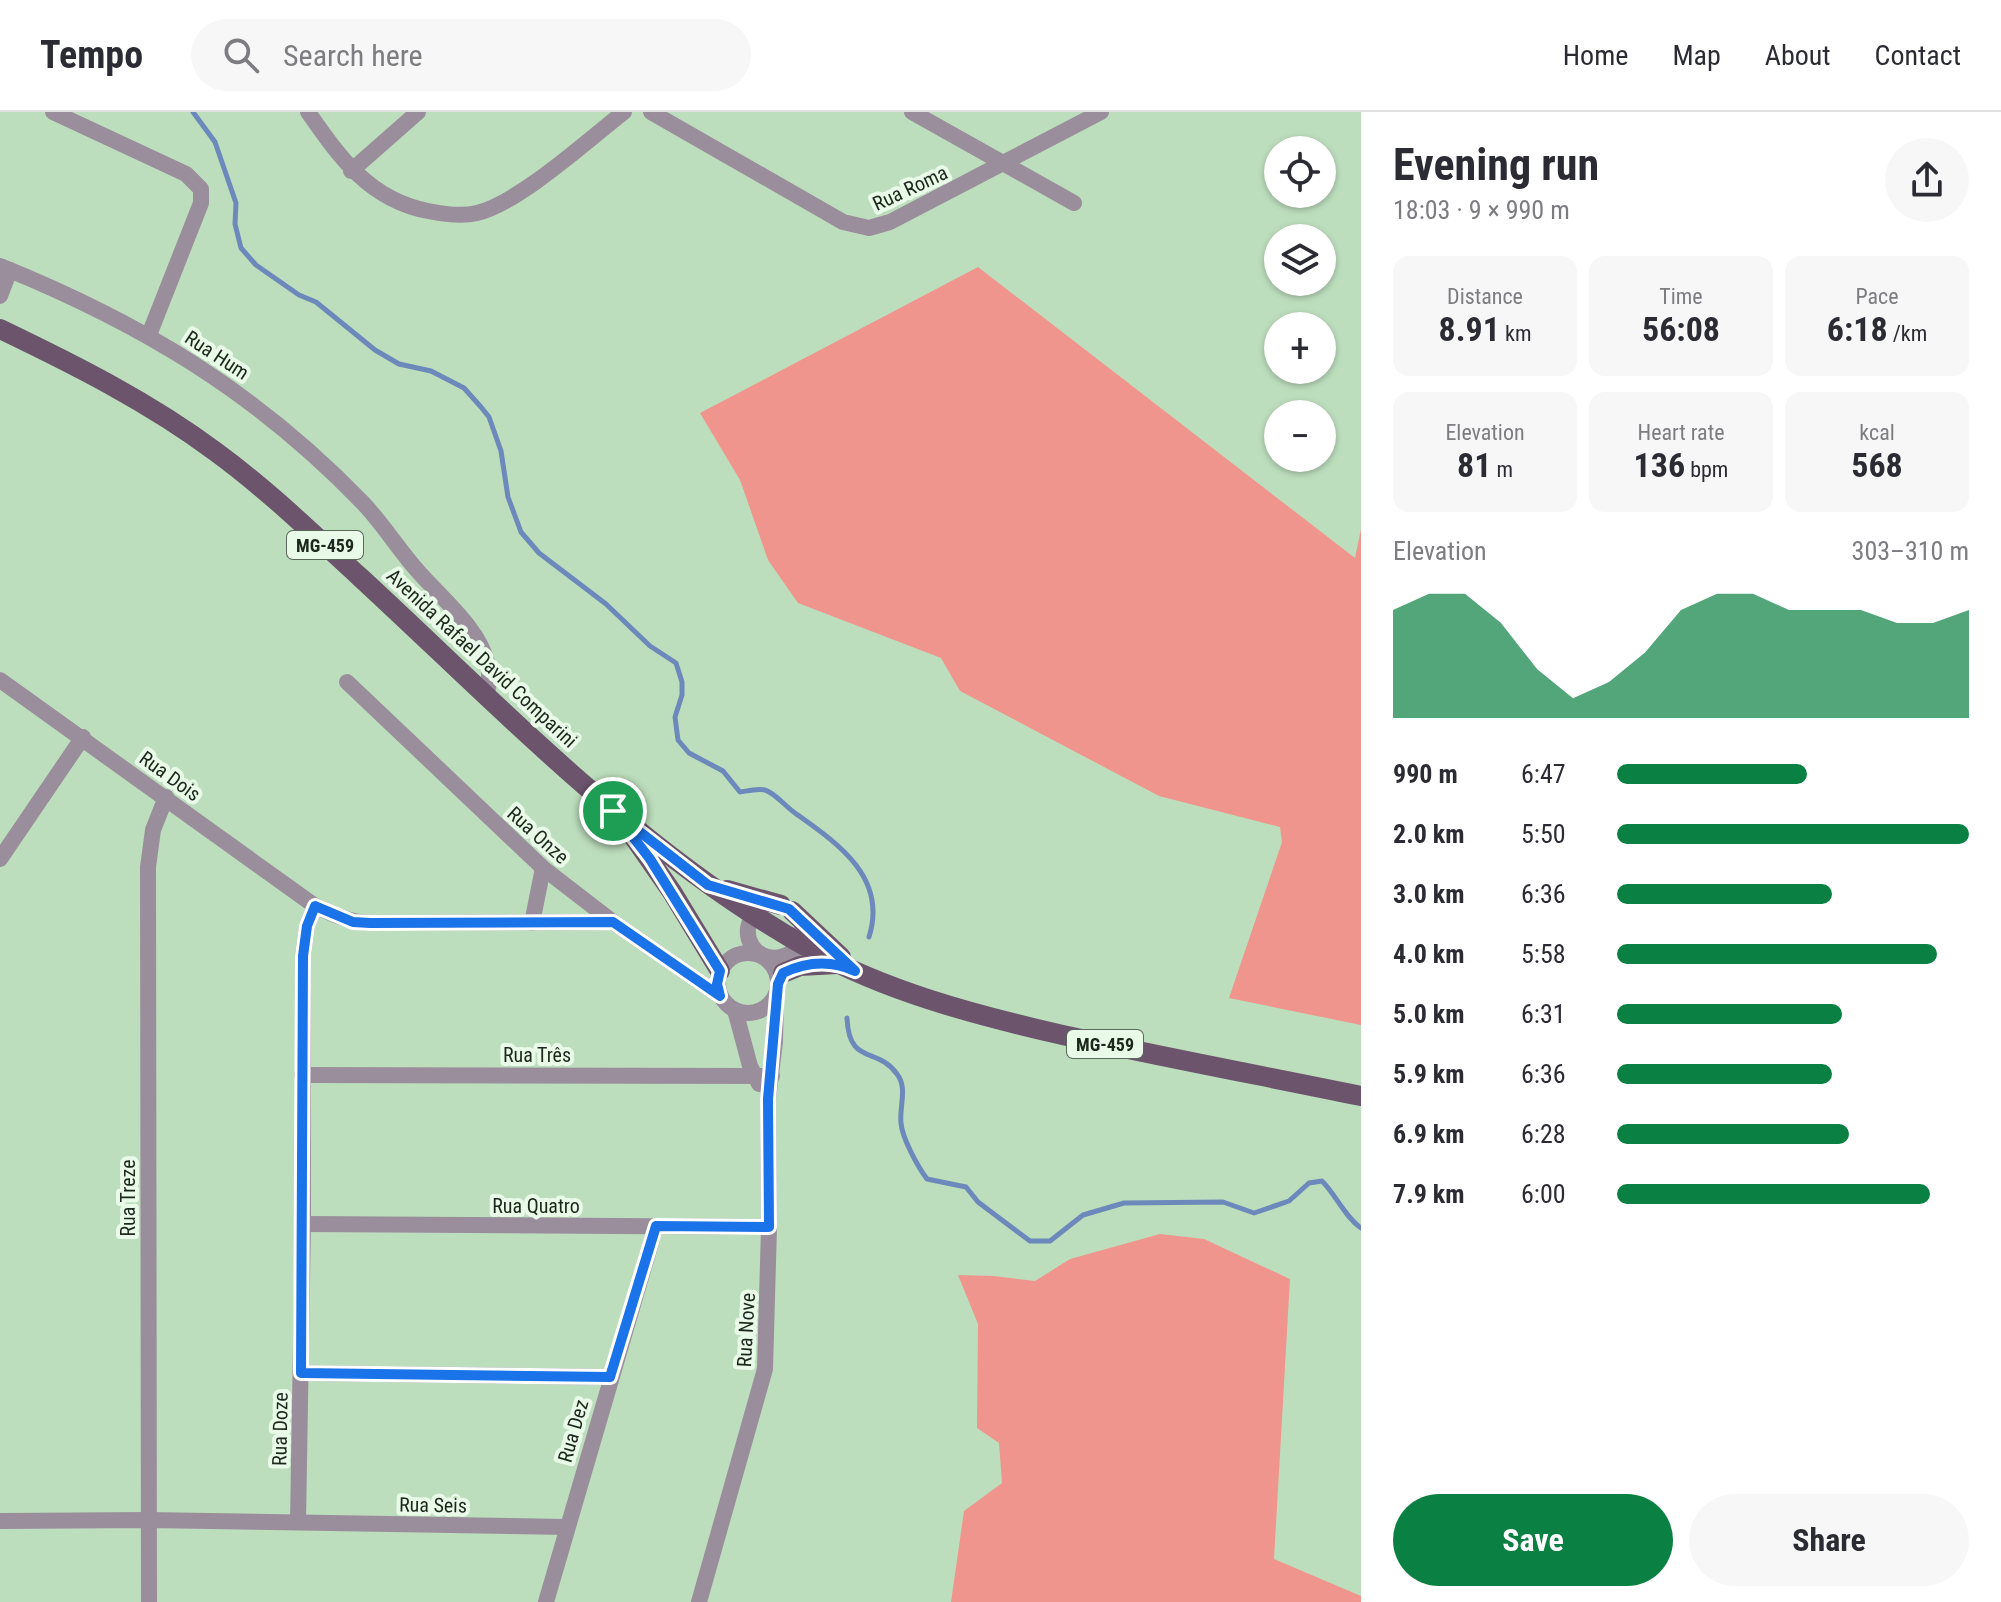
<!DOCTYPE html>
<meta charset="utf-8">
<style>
:root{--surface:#fff;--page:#f7f7f7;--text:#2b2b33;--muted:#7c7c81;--line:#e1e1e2;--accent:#0b8043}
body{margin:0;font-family:"Roboto Condensed",sans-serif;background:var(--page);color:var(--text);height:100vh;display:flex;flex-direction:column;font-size:30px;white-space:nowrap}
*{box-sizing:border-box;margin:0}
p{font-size:26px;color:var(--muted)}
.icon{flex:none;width:44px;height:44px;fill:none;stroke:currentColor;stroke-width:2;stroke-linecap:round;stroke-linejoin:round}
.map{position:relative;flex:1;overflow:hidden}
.panel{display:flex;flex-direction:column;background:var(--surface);width:640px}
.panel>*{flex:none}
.fabs{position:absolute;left:1264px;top:24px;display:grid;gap:16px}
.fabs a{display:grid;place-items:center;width:72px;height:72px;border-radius:50%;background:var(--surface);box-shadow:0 2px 6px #0004;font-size:40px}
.pin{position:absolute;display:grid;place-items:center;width:68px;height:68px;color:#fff;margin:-34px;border:4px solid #fff;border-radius:50%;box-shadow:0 2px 8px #0007}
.round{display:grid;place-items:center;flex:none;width:84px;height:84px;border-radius:42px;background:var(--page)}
.overview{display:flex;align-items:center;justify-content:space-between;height:136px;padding:0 32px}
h1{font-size:44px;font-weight:700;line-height:60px}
.figures{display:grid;grid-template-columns:repeat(3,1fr);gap:12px;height:136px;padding:8px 32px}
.figures div{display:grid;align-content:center;border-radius:16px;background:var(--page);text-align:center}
.figures b{font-size:34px;font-weight:700}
.figures small{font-size:22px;font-weight:400}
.figures p{font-size:22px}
.chart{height:224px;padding:16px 32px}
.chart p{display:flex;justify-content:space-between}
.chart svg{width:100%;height:144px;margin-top:8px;fill:var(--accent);opacity:.7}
.button{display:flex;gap:16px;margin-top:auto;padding:16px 32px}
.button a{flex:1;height:92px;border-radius:48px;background:var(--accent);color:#fff;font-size:32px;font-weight:700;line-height:92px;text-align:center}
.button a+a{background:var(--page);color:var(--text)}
ul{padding:0 32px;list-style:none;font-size:26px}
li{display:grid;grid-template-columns:128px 96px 1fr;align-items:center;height:60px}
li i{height:20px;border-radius:10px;background:var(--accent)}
header{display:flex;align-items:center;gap:48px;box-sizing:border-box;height:112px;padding:0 40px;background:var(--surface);border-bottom:2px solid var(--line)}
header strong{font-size:38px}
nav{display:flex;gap:44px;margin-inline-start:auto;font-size:28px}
.search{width:560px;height:72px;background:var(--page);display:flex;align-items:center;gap:20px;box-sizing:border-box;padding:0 28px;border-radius:44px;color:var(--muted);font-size:30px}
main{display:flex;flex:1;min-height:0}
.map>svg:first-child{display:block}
.green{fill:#f0958d}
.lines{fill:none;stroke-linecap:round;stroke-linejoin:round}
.stream{stroke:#6d89bb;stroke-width:5}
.street{stroke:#9b8e9c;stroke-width:16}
.primary{stroke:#6c546d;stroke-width:20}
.route-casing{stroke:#fff;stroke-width:16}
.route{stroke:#1a73e8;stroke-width:10}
.labels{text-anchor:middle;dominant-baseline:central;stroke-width:8;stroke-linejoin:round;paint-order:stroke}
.shield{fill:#e9fae9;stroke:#5a675a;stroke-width:2}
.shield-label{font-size:18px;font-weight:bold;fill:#1c281c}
.street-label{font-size:20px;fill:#1c281c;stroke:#e9fae9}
</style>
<header>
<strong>Tempo</strong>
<div class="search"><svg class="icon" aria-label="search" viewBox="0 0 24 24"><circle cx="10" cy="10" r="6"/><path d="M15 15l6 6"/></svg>Search here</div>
<nav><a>Home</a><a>Map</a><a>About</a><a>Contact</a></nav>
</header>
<main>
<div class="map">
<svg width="1361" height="1490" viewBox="0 0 1361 1490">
<rect width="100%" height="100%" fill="#bddebd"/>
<g class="green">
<path d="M 978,155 L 1355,446 L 1361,417 L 1361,913 L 1229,886 L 1282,730 L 1280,715 L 1159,684 L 960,579 L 941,546 L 798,491 L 768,448 L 740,368 L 700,301 Z"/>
<path d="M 1160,1122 L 1204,1127 L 1290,1167 L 1274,1447 L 1361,1484 L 1361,1490 L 951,1490 L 964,1399 L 1002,1371 L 999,1331 L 977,1316 L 978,1212 L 958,1163 L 994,1164 L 1035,1169 L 1070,1147 Z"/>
</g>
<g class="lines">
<g class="stream">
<path d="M 193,0 L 215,30 L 236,91 L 235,112 L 241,136 L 256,153 L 299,183 L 316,190 L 375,238 L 399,252 L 431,259 L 464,276 L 481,295 L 489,305 L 501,339 L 508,385 L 521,420 L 539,441 L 606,492 L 650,534 L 676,551 L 682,570 L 682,583 L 675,605 L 678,628 L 689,641 L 723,659 L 740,680 C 747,679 758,676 765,678 C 775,681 786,695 795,701 C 837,731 888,765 869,825"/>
<path d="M 847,906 C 849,954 877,934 897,962 C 908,976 899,995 901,1011 C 902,1026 918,1055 927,1067 L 966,1075 L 978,1090 L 1030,1129 L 1050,1129 L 1083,1103 L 1124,1091 L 1223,1090 L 1254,1101 L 1289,1089 L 1309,1071 L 1322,1069 C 1336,1083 1345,1105 1361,1116"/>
</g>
<g class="street">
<path d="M 53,0 L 186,62 L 201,77 L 201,91 L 149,223"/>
<path d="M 308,0 C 340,46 370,88 428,99 C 443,102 461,105 477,101 C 519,91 588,28 624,0"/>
<path d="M 651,0 L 843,110 L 869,116 L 890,110 L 1101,0"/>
<path d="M 912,0 L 1074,91"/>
<path d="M 351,59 L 418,0"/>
<path d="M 0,154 C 141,211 256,280 363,391 C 382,411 397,435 416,457 C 440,485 479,515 488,553 C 491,562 488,573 487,583"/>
<path d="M 0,184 L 10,158"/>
<path d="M 0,568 L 315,794 C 334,803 349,810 370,811 L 613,810"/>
<path d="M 347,570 L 543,756 L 613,810 L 720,884"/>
<path d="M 0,747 L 83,625"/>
<path d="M 761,796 C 730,819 759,861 792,840"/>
<path d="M 532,811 L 543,756"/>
<circle cx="748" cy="871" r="30"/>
<path d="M 778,872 C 785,856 800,834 801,818"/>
<path d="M 735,898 L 750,954 L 759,972"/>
<path d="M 302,963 L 772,964"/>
<path d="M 303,1112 L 769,1115"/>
<path d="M 301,1261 L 610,1265"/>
<path d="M 0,1409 L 148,1408 L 567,1415"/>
<path d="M 298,1410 L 303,1112 L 303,844 L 307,814 L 315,794"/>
<path d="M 149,1490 L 148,755 L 153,718 L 166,685"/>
<path d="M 546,1490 L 656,1114"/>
<path d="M 699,1490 L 765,1257 L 769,1115 L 768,987 L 775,930 L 776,882"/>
</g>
<g class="primary">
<path d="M 0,217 C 75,253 149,290 216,340 C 268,378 314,423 361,466 C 504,598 641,743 812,838 C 886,879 972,902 1054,921 C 1156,944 1259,963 1361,984"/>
<path d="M 633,724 L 672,780 L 720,859"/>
<path d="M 727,778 L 781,793"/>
<path d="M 792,799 L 841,845"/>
<path d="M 783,861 L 800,854 L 837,852"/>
</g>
</g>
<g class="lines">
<defs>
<path id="route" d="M 613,699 L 708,773 L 789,797 L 855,859 C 831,848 806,850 783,861 L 778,872 L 768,987 L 769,1115 L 656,1114 L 610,1265 L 301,1261 L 303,844 L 307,814 L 315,794 L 353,810 L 370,811 L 613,810 L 720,884 L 717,872 L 720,859 L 650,747 Z"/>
</defs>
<use href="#route" class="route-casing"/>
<use href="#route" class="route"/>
</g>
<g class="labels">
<g class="shield">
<rect x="287" y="419" width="76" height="28" rx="6"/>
<rect x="1067" y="918" width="76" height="28" rx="6"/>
</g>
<g class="shield-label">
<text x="325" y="433">MG-459</text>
<text x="1105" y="932">MG-459</text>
</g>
<g class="street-label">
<text transform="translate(910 76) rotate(-25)">Rua Roma</text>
<text transform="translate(217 243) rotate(33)">Rua Hum</text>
<text transform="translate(482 546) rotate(43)">Avenida Rafael David Comparini</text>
<text transform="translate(170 664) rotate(36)">Rua Dois</text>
<text transform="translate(538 723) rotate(42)">Rua Onze</text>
<text x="537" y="943">Rua Três</text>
<text transform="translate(128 1086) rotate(-90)">Rua Treze</text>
<text x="536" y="1094">Rua Quatro</text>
<text transform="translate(746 1218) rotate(-87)">Rua Nove</text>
<text transform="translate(280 1317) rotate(-89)">Rua Doze</text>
<text transform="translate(573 1319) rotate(-74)">Rua Dez</text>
<text transform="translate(433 1393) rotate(1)">Rua Seis</text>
</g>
</g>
</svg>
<div class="fabs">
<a><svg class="icon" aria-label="locate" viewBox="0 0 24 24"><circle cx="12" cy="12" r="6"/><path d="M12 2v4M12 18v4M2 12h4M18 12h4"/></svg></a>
<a><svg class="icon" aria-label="layers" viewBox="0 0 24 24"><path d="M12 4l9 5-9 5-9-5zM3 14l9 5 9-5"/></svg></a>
<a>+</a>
<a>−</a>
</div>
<div class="pin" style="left:613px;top:699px;background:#1e9e55"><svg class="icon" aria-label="arrive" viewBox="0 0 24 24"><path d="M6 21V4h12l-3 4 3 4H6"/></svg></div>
</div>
<section class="panel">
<div class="overview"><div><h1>Evening run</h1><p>18:03 · 9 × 990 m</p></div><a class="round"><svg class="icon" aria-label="share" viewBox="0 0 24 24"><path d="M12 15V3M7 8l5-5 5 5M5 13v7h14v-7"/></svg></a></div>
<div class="figures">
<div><p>Distance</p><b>8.91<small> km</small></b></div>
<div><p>Time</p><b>56:08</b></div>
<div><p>Pace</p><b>6:18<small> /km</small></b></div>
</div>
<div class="figures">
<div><p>Elevation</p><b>81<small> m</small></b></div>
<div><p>Heart rate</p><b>136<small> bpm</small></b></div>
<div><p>kcal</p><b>568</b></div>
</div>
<div class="chart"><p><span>Elevation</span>303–310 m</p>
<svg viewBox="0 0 160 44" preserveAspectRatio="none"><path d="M0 44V11L10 6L20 6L30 15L40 29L50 38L60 33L70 24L80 11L90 6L100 6L110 11L120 11L130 11L140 15L150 15L160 11V44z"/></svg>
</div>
<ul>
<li><b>990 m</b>6:47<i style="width:54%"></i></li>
<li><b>2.0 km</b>5:50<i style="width:100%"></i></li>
<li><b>3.0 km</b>6:36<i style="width:61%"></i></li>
<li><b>4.0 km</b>5:58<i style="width:91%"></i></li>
<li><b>5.0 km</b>6:31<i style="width:64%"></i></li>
<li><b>5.9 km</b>6:36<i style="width:61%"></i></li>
<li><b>6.9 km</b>6:28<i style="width:66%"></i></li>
<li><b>7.9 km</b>6:00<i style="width:89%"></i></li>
</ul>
<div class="button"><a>Save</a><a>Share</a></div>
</section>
</main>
